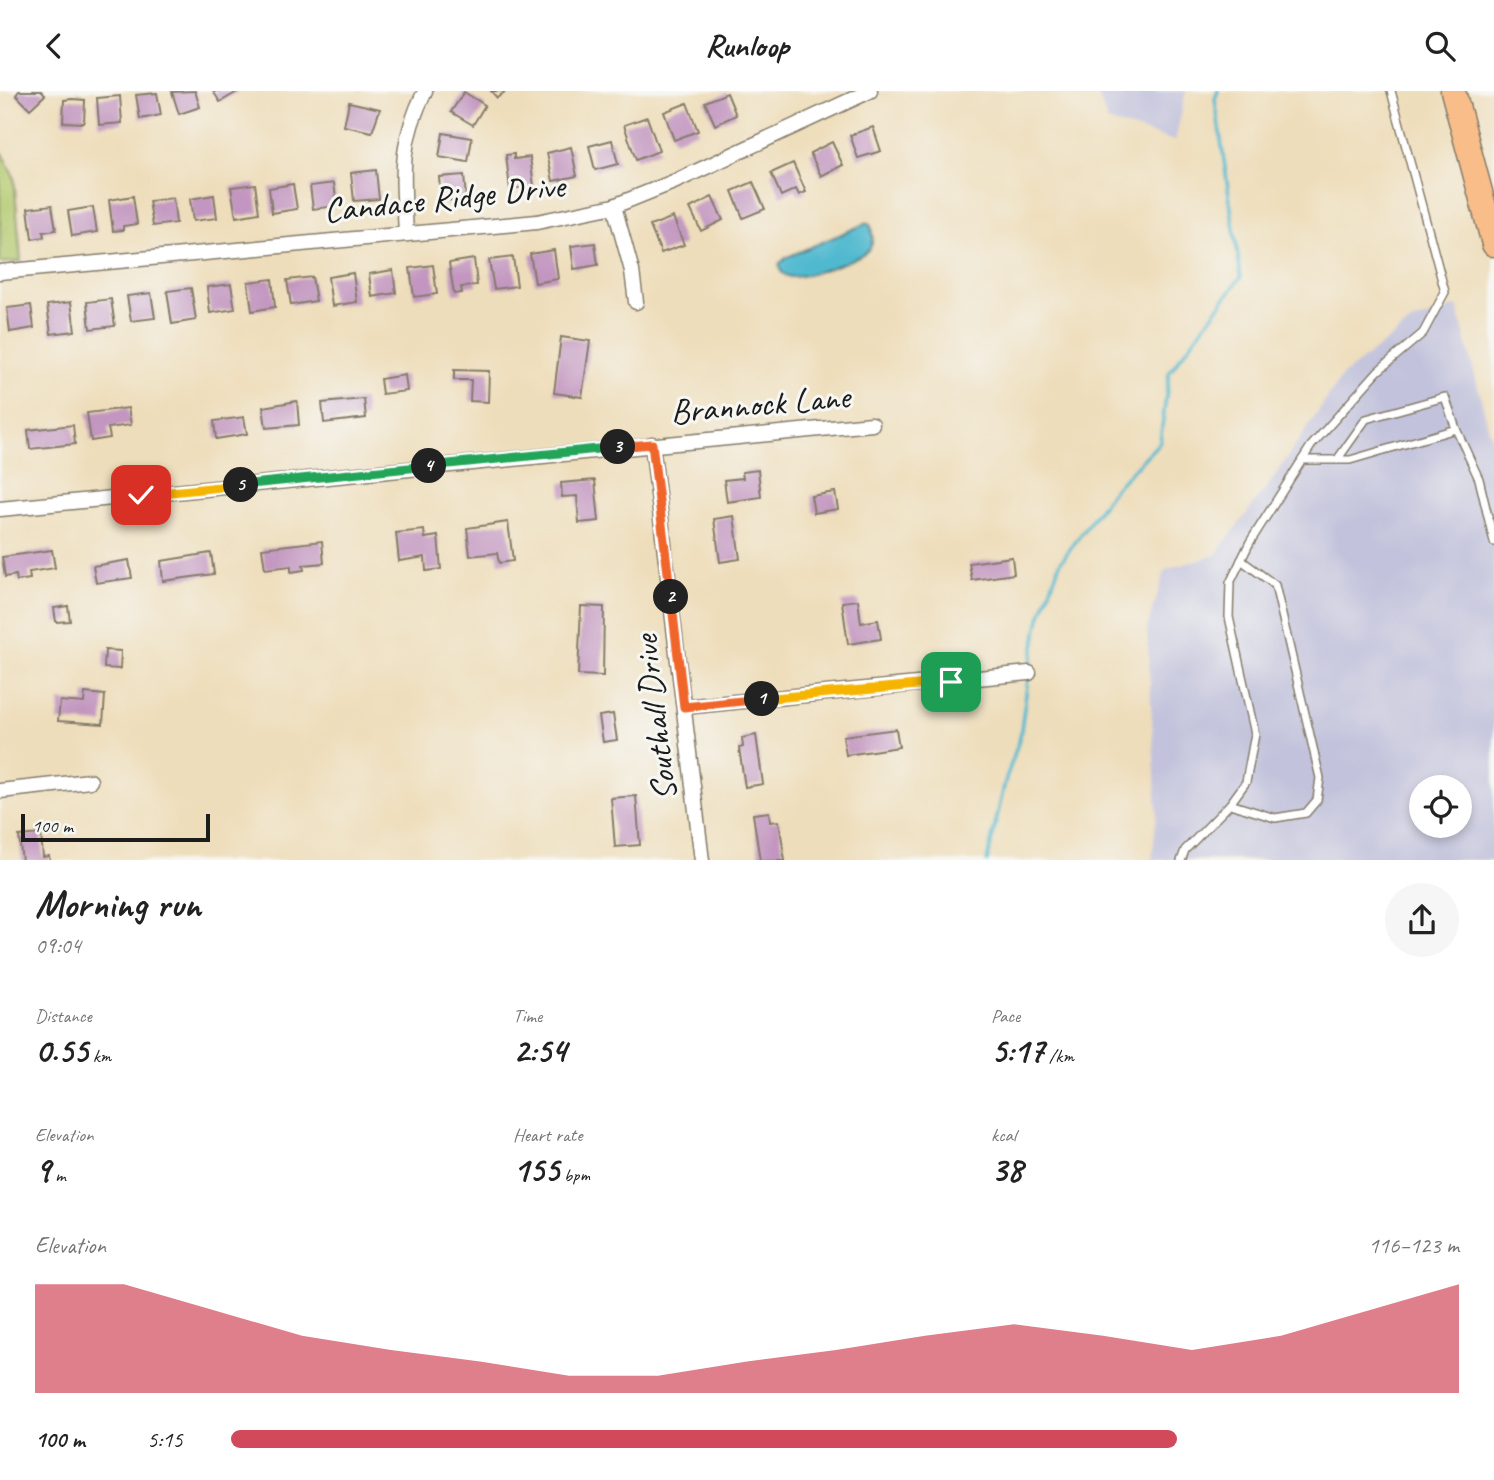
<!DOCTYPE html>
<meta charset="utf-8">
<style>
:root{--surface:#fff;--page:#f6f6f6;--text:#222;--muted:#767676;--accent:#d1495b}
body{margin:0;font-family:Caveat,sans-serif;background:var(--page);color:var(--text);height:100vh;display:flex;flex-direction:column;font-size:26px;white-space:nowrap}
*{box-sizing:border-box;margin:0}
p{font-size:23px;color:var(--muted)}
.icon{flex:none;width:38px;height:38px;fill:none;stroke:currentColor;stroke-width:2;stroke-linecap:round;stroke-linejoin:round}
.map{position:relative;height:769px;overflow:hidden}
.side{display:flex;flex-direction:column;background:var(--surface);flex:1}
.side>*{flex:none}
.tools{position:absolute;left:1409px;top:684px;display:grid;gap:14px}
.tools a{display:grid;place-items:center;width:63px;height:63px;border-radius:50%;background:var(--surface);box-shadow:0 4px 10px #0003;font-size:35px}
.scale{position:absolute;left:21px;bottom:18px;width:189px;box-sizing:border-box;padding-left:7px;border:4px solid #1c1c1c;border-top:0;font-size:19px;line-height:24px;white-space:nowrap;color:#1c1c1c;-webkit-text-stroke:5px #f6f6f2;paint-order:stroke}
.pin{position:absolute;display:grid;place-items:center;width:60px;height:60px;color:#fff;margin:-30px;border-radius:14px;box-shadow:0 4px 10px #0006}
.km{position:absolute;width:35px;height:35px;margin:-18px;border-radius:50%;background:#222;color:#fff;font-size:19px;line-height:35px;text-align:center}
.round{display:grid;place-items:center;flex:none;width:74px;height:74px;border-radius:37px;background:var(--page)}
.summary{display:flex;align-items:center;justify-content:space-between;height:119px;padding:0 35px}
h1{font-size:38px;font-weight:600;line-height:52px}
.figures{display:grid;grid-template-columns:repeat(3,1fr);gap:10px;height:119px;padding:7px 35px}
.figures div{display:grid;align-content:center}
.figures b{font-size:35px;font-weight:600}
.figures small{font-size:19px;font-weight:400}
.figures p{font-size:19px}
.chart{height:196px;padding:14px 35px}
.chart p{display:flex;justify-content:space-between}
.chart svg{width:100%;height:126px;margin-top:7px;fill:var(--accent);opacity:.7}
ul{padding:0 35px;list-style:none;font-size:23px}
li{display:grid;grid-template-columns:112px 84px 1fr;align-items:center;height:52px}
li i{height:18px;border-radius:9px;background:var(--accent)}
header{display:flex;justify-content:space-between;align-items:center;height:91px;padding:0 35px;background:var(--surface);font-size:32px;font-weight:600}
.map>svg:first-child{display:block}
.industrial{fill:#c2c2dc;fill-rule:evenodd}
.green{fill:#b3c96d;stroke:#687244;stroke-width:2}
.water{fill:#51b9cf;stroke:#366a76;stroke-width:2}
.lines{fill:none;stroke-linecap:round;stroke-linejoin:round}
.stream{stroke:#51b9cf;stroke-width:3.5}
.building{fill:#c296c0}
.lane-casing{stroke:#857c6b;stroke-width:10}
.street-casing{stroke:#857c6b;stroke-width:17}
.highway-casing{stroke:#857c6b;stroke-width:27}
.lane{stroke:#fff;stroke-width:7}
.street{stroke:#fff;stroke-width:14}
.highway{stroke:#f8bd89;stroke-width:24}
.split-1-casing{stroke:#fff;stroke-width:14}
.split-2-casing{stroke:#fff;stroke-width:14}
.split-3-casing{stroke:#fff;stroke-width:14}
.split-4-casing{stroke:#fff;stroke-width:14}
.split-5-casing{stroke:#fff;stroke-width:14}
.split-6-casing{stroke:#fff;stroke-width:14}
.split-1{stroke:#f5b400;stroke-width:9}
.split-2{stroke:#f0652b;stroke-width:9}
.split-3{stroke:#f0652b;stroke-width:9}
.split-4{stroke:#22a559;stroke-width:9}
.split-5{stroke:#22a559;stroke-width:9}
.split-6{stroke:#f5b400;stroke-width:9}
.labels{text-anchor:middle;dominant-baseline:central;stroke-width:6;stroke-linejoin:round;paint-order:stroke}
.street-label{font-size:35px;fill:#1c1c1c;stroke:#f6f6f2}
</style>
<header><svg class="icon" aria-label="back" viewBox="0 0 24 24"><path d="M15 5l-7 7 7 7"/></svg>Runloop<svg class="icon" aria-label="search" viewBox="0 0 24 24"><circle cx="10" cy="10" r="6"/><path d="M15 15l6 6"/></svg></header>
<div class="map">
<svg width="1494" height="770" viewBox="0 0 1494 770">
<rect width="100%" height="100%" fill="#f6f6f2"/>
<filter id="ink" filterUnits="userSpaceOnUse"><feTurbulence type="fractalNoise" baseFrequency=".0143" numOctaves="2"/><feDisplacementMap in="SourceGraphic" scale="14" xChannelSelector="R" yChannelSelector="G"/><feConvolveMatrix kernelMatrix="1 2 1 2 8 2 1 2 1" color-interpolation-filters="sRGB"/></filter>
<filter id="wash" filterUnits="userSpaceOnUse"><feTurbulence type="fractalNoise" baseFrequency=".00686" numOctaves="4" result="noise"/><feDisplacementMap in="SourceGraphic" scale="28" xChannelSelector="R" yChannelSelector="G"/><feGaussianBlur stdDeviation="1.57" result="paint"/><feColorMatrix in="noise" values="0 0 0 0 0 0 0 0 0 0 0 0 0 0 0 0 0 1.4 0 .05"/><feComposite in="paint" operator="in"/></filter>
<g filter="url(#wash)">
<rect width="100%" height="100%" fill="#eeddba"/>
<g class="industrial">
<path d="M 1097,0 L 1186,0 L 1175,50 L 1107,30 Z"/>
<path d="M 1457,215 L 1494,358 L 1494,769 L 1152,769 L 1157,722 L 1147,537 L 1165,479 L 1215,464 L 1272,389 L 1343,284 L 1411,231 ZM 1421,696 L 1460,696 L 1460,735 L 1421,735 Z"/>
</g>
<path class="green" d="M 0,58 L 14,86 L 21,170 L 0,172 Z"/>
<path class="water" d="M 867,132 L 871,135 C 872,142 874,151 870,157 C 862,168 806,186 792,186 C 788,186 785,184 782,182 L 779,173 L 787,166 Z"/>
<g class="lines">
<g class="stream">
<path d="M 1029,580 L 1040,527 L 1060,472 L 1114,398 L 1160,351 L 1169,282 L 1241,186 L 1215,8 L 1218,0"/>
<path d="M 987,770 L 1005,691 L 1020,646 L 1028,588"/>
</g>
</g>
<g id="blocks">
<g class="building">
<path d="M 19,0 L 41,0 L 45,4 L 30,18 L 16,4 Z"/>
<path d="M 195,0 L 200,16 L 179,23 L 172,1 Z"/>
<path d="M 213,0 L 239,0 L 220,11 Z"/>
<path d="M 491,0 L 506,0 L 497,7 Z"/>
<path d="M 464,1 L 485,14 L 473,34 L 451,21 Z"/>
<path d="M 157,2 L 161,24 L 140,28 L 136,4 Z"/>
<path d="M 727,2 L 736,24 L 715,34 L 705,11 Z"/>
<path d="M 120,5 L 122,32 L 99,34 L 97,7 Z"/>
<path d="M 72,8 L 85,9 L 84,32 L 63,31 L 64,9 Z"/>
<path d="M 349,11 L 380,18 L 372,41 L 344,35 Z"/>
<path d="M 687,12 L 698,40 L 674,49 L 664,21 Z"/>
<path d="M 647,26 L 659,60 L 636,69 L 624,34 Z"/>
<path d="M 873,36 L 881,60 L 858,67 L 850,44 Z"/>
<path d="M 443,42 L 472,47 L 468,71 L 439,66 Z"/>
<path d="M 612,49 L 618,73 L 595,79 L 589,55 Z"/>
<path d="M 832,51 L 843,74 L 821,85 L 810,62 Z"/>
<path d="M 571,56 L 577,85 L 553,90 L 547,62 Z"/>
<path d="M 514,63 L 514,68 L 530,66 L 534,95 L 510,98 L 506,64 Z"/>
<path d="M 793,72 L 806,101 L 799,104 L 796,98 L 781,105 L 771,82 Z"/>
<path d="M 376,79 L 379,108 L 354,110 L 351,82 Z"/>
<path d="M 464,84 L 466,108 L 441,110 L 439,86 Z"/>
<path d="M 753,91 L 765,118 L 743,127 L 732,100 Z"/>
<path d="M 334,92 L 337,115 L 313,118 L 310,95 Z"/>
<path d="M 255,93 L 259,122 L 236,126 L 231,96 Z"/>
<path d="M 293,93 L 297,118 L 272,122 L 269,97 Z"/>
<path d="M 214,104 L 217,127 L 193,130 L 190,108 Z"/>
<path d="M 133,105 L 137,133 L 123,135 L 123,139 L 113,140 L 109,109 Z"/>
<path d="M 712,106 L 723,129 L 701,140 L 690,117 Z"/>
<path d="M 173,107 L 176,132 L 153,135 L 149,110 Z"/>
<path d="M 52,114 L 56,139 L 43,141 L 44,146 L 32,148 L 28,117 Z"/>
<path d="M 93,116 L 97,141 L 72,145 L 68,120 Z"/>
<path d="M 673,126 L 684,154 L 661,162 L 650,135 Z"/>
<path d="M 595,152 L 598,174 L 574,178 L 571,155 Z"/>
<path d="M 554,159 L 558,188 L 535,192 L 530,163 Z"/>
<path d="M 513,166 L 517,195 L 494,198 L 489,169 Z"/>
<path d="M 474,168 L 477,194 L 461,196 L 462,202 L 454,203 L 449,172 Z"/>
<path d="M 433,174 L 437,203 L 414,206 L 410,177 Z"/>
<path d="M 393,179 L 396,202 L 372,206 L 369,183 Z"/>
<path d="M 353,182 L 357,211 L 332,215 L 328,186 Z"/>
<path d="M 312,186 L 316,210 L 291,214 L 287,189 Z"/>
<path d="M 272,188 L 275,216 L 252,220 L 248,191 Z"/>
<path d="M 231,193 L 235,218 L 210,222 L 207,196 Z"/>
<path d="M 191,197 L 196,229 L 172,233 L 167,200 Z"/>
<path d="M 151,202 L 155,227 L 131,230 L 127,205 Z"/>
<path d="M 111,208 L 115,235 L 90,238 L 87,211 Z"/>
<path d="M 71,211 L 75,240 L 51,243 L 47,214 Z"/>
<path d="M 31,214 L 34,237 L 10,241 L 7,217 Z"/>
<path d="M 561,246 L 590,250 L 582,306 L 554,302 Z"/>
<path d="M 454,279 L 489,280 L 488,311 L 470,310 L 471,289 L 454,289 Z"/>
<path d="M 405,284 L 407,300 L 382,303 L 380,288 Z"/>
<path d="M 364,308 L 366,327 L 324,332 L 322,312 Z"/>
<path d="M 297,310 L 299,334 L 266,337 L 263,316 Z"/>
<path d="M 128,317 L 131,334 L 108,337 L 110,347 L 91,350 L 87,322 Z"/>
<path d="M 244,326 L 247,343 L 216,348 L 214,330 Z"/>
<path d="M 73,334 L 75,353 L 30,358 L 28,339 Z"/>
<path d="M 758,379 L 761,406 L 727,411 L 724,389 L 743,387 L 742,381 Z"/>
<path d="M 595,389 L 599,430 L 579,432 L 577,405 L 562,406 L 561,392 Z"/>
<path d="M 835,401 L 838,418 L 814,422 L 811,405 Z"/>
<path d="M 734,425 L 740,468 L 720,471 L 714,428 Z"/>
<path d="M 508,431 L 513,470 L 499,472 L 497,462 L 470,465 L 467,437 Z"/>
<path d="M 424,439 L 425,447 L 438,445 L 441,478 L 426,480 L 425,466 L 399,470 L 396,442 Z"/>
<path d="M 322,450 L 324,472 L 303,474 L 304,479 L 291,481 L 291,475 L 265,478 L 262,457 Z"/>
<path d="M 52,459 L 55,477 L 29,481 L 30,488 L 17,490 L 16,484 L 5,486 L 2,466 Z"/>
<path d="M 211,462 L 214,483 L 163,490 L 161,470 Z"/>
<path d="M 1012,466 L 1014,483 L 972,489 L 969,472 Z"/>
<path d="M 129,469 L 132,487 L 96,492 L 93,475 Z"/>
<path d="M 858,509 L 861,532 L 878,529 L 881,548 L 848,553 L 842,511 Z"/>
<path d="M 68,515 L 70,530 L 56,531 L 54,517 Z"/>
<path d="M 581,515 L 604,516 L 603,585 L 578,584 Z"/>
<path d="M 105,559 L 121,560 L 120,578 L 104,577 Z"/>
<path d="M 85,602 L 105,604 L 103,633 L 58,630 L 60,610 L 84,612 Z"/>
<path d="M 613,623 L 617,649 L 603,651 L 599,625 Z"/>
<path d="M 896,638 L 899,656 L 846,664 L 843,645 Z"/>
<path d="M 756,644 L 763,693 L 745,696 L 739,657 L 743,656 L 742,647 Z"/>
<path d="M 636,705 L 640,754 L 615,756 L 611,707 Z"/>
<path d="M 769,721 L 770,731 L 779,730 L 785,770 L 760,770 L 753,723 Z"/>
<path d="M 41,743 L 43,766 L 49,765 L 50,770 L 22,770 L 19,745 Z"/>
</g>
</g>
</g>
<g filter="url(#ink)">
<use href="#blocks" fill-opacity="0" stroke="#857c6b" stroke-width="2"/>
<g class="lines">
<defs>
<g id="lane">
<path d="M 1456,338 L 1479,388 L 1494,451"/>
<path d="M 1302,369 L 1350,369 L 1456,338 L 1445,306 L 1366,328 L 1337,369"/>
<path d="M 1230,713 L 1275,727 L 1306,722 L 1317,709 L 1320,687 L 1275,494 L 1241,469"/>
<path d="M 1181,770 L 1185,759 L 1230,713 L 1246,691 L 1255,643 L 1229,526 L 1230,492 L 1250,451 L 1311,355 L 1378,280 L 1423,242 L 1445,201 L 1391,0"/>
</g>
<g id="street">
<path d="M 614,115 L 632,180 L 636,211"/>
<path d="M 406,142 C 403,84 398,54 425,0"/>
<path d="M 0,181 L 537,131 L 614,115 L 676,90 L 870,0"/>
<path d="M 652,353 L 702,770"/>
<path d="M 0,418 L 872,333"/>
<path d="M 684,616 L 1029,582"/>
<path d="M 0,700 L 90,690"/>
</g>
<path id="highway" d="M 1453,0 L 1494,153"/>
</defs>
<use href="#lane" class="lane-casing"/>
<use href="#street" class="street-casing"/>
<use href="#highway" class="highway-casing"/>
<use href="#lane" class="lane"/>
<use href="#street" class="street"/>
<use href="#highway" class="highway"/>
</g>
</g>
<g class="lines" filter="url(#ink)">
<defs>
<path id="split-1" d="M 762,608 L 951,591"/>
<path id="split-2" d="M 671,506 L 684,616 L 762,608"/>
<path id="split-3" d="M 618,356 L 652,353 L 671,506"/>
<path id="split-4" d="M 429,375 L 618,356"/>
<path id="split-5" d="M 241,394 L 429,375"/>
<path id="split-6" d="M 141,404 L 241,394"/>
</defs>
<use href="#split-1" class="split-1-casing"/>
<use href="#split-2" class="split-2-casing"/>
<use href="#split-3" class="split-3-casing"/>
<use href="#split-4" class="split-4-casing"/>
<use href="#split-5" class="split-5-casing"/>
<use href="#split-6" class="split-6-casing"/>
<use href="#split-1" class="split-1"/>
<use href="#split-2" class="split-2"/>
<use href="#split-3" class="split-3"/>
<use href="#split-4" class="split-4"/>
<use href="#split-5" class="split-5"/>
<use href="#split-6" class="split-6"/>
</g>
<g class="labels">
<g class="street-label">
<text transform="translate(444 107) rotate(-6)">Candace Ridge Drive</text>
<text transform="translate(760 313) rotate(-5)">Brannock Lane</text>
<text transform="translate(655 627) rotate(-97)">Southall Drive</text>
</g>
</g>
</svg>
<div class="tools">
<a><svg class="icon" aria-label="locate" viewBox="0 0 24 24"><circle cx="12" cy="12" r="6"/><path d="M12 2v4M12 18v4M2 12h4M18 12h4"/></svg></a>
</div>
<div class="scale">100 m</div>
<div class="pin" style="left:951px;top:591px;background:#1e9e55"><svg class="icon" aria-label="arrive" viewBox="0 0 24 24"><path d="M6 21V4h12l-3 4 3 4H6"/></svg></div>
<div class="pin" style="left:141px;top:404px;background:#d93025"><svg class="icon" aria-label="check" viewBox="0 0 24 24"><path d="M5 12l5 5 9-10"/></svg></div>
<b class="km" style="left:762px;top:608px">1</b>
<b class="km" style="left:671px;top:506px">2</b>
<b class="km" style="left:618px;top:356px">3</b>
<b class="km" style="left:429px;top:375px">4</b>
<b class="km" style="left:241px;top:394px">5</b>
</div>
<section class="side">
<div class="summary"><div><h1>Morning run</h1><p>09:04</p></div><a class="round"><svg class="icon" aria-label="share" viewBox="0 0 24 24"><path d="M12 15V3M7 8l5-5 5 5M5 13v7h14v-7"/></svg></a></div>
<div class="figures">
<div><p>Distance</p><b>0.55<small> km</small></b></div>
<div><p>Time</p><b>2:54</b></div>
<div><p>Pace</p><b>5:17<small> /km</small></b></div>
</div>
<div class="figures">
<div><p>Elevation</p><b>9<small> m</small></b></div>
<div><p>Heart rate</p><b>155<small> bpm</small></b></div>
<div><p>kcal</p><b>38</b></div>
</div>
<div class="chart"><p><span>Elevation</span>116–123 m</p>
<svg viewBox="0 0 160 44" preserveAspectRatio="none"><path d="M0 44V6L10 6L20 15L30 24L40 29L50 33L60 38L70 38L80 33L90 29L100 24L110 20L120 24L130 29L140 24L150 15L160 6V44z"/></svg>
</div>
<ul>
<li><b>100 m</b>5:15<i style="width:77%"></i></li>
</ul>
</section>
